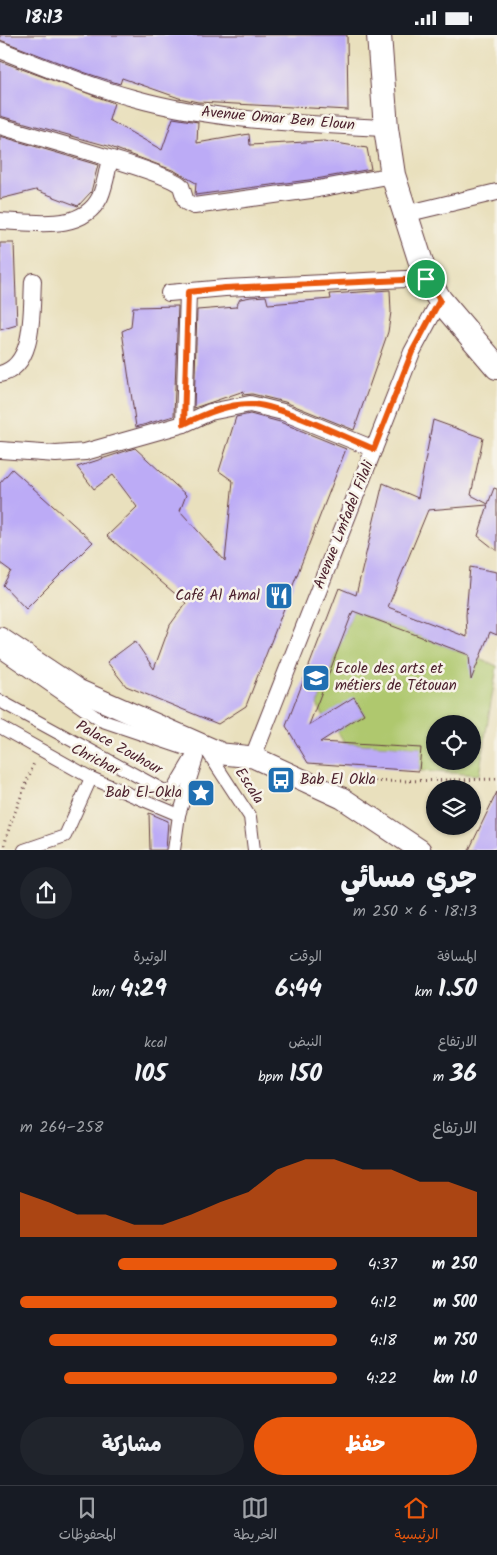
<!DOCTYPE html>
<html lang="ar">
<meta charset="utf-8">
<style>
:root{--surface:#171b24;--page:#20242c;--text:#f1f3f6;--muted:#9ea1a6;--line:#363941;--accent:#ea580c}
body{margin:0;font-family:Kalam,"Playpen Sans Arabic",sans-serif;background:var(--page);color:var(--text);direction:rtl;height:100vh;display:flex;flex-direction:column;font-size:19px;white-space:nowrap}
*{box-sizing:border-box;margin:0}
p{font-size:16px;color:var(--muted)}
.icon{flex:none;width:28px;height:28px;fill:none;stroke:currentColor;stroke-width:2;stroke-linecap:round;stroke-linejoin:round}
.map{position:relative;height:815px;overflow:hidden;direction:ltr}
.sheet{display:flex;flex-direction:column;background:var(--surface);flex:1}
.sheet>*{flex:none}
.controls{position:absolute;left:426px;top:680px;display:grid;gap:10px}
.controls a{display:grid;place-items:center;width:55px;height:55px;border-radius:50%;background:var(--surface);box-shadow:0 1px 4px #0004;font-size:25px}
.pin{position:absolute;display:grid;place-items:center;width:42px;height:42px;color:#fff;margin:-21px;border:2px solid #fff;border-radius:50%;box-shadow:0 1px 5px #0007}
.round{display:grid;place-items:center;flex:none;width:52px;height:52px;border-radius:26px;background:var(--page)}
.headline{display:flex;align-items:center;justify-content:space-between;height:85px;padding:0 20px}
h1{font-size:28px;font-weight:800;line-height:38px}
.stats{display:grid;grid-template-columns:repeat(3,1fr);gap:8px;height:85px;padding:5px 20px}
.stats div{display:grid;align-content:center}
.stats b{font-size:25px;font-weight:800}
.stats small{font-size:14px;font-weight:400}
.stats p{font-size:14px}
.chart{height:140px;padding:10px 20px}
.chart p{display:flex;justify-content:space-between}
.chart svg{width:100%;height:90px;margin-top:5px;fill:var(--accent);opacity:.7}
.cta{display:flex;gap:10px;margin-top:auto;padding:10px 20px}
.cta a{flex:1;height:58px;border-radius:30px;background:var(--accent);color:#fff;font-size:20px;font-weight:800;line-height:58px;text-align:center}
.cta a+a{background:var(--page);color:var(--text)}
ul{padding:0 20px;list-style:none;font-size:16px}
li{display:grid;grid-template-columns:80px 60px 1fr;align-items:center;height:38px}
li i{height:12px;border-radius:6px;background:var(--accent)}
.status{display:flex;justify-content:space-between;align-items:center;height:35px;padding:0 25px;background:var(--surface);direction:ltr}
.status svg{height:14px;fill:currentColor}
.dock{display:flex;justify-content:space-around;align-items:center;height:70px;border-top:1px solid var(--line);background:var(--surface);font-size:14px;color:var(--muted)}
.dock a{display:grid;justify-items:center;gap:2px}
.dock .on{color:var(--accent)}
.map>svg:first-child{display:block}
.green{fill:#afc86e;stroke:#7c744c;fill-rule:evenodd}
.building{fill:#bcabf6}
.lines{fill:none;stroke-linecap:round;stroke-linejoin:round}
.pedestrian-casing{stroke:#623c41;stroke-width:14}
.minor-casing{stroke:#623c41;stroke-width:18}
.tertiary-casing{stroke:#623c41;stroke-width:23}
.secondary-casing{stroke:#623c41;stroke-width:26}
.path{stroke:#623c41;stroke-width:3;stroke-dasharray:1 4;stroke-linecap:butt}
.pedestrian{stroke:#fff;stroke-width:12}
.minor{stroke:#fff;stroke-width:16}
.tertiary{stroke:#fff;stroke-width:21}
.secondary{stroke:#fff;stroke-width:24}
.route-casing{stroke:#fff;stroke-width:10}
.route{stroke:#ea580c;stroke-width:6}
.labels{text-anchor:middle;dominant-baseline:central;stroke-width:5;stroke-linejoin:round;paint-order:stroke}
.street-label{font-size:15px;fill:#4a1f2b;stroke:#f7f3e8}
.poi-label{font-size:15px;fill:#4a1f2b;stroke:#f7f3e8;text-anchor:end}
</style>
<div class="status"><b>18:13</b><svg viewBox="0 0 49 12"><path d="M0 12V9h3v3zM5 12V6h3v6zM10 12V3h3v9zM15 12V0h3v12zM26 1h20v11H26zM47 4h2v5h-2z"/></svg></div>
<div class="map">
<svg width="497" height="815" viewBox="0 0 497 815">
<rect width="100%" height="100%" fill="#f7f3e8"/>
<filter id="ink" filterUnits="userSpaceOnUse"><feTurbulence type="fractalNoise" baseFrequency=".02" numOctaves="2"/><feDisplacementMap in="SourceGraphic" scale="10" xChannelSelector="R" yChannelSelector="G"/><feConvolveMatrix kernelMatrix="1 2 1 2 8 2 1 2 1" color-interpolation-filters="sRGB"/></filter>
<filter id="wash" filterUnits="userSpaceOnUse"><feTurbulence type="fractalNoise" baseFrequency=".0096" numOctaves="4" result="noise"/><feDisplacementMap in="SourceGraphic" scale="20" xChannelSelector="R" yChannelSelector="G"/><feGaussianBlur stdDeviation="1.12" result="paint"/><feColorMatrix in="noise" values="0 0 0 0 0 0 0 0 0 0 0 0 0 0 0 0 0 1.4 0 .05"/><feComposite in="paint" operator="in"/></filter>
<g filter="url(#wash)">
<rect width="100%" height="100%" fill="#e9e0bd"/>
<path class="green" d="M 353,576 L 497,631 L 479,740 L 419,736 L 420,713 L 344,708 L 337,696 L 364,679 L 354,663 L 324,681 L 317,670 ZM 435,689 L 472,689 L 472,726 L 435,726 Z"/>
<g id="blocks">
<g class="building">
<path d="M 0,0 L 347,0 L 348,75 L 198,67 L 179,63 L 122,43 L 120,49 L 86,38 L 0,5 Z"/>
<path d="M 0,26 L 114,68 L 109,85 L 162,115 L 173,83 L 198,87 L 197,108 L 249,99 L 250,110 L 324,106 L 367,113 L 371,134 L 316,144 L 195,160 L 196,148 L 175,136 L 108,111 L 0,81 Z"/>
<path d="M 0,101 L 98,130 L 91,157 L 78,171 L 36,155 L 0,164 Z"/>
<path d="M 0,208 L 14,208 L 17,290 L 0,295 Z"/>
<path d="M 390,255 L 391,277 L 388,297 L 354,395 L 285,367 L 252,359 L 242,360 L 244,356 L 194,373 L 197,275 L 236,272 L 240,264 L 251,262 L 266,261 L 268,269 L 331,264 L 330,259 Z"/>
<path d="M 178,271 L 174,381 L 136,392 L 122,296 L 131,292 L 133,272 Z"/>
<path d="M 250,379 L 280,387 L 346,414 L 246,671 L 218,689 L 126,651 L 107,627 L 135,606 L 154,634 L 170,590 L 186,568 L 107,501 L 137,472 L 113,440 L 94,454 L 77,432 L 135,413 L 186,460 L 180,476 L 225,526 L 233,446 L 219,436 L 236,382 Z"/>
<path d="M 433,385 L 483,403 L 471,460 L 488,469 L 494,453 L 497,454 L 497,516 L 478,501 L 488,470 L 428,475 L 388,572 L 467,602 L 466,580 L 470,532 L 497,537 L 497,600 L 490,597 L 471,645 L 469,620 L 353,576 L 309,690 L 354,662 L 364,679 L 320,707 L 421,713 L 419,736 L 308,728 L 286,691 L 339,553 L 356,560 L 383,448 L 418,463 Z"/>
<path d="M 12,434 L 93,507 L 26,574 L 3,550 L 11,536 L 0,528 L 0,448 Z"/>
<path d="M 497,757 L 497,815 L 469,815 Z"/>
<path d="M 149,778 L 168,786 L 166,815 L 150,815 Z"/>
</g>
</g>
</g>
<g filter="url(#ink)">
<use href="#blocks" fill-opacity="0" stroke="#623c41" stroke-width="1"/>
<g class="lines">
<defs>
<g id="pedestrian">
<path d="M 0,616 L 100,685 L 195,717 L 170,759 L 0,666"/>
<path d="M 0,692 L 91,743 L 179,780"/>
<path d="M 205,713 L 250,782 L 254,815"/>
<path d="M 24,815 L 65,801 L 91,743"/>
<path d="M 174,815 L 179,780 L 197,723"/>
</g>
<g id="minor">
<path d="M 0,15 C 44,32 88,51 133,63 C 215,86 301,89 386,93"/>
<path d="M 0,91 C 28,100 169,137 181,151 L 186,167 L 194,171 L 318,154 L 393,140"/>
<path d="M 405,179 L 497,157"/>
<path d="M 0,186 C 33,187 82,198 100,162 C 105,151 107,136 110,124"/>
<path d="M 169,258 L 225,253 L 426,243"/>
<path d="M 0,339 C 36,331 31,275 33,246"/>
<path d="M 184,389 L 188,257"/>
<path d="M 0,415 L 56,419 L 85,417 L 184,389 L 210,377 L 250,369 L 283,377 L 374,414"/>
<path d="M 253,722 L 412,317 L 440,265"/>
</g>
<path id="tertiary" d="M 0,603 L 78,655 L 223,719 L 253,722 L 342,763 L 420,815"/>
<path id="secondary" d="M 379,0 L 386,93 L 393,140 L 426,243 L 440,265 L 497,332"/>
</defs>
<use href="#pedestrian" class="pedestrian-casing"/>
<use href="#minor" class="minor-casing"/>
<use href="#tertiary" class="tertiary-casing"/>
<use href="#secondary" class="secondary-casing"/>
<g class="path">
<path d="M 355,747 L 497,744"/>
<path d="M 3,815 L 10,790 L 34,728"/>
</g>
<use href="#pedestrian" class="pedestrian"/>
<use href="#minor" class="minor"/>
<use href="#tertiary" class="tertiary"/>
<use href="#secondary" class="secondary"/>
</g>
</g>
<g class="lines" filter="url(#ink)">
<defs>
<path id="route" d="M 426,244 L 440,265 L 412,317 L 374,414 C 343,402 281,370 250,369 C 227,369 204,379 184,389 L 188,257 L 225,253 Z"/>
</defs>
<use href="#route" class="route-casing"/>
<use href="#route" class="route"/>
</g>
<defs>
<symbol id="restaurant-square" viewBox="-11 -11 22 22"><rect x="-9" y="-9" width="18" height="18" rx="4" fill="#1f6fb2" stroke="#f7f3e8"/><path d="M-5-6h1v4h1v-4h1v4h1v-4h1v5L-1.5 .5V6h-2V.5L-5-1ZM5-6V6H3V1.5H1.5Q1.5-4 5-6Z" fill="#fff"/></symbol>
<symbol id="school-square" viewBox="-11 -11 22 22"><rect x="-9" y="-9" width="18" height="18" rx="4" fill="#1f6fb2" stroke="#f7f3e8"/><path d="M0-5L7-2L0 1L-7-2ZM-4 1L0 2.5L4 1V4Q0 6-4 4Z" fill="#fff"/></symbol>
<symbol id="bus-square" viewBox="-11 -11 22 22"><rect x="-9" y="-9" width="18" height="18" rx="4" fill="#1f6fb2" stroke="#f7f3e8"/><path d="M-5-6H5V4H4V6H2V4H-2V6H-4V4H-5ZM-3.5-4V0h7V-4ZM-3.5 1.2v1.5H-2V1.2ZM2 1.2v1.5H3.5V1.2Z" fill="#fff"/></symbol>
<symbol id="sight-square" viewBox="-11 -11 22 22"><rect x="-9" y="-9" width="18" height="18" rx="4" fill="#1f6fb2" stroke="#f7f3e8"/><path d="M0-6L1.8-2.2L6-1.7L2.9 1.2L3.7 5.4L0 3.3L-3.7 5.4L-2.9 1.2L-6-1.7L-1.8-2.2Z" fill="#fff"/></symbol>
</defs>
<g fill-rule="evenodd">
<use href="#restaurant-square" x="263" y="545" width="32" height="32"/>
<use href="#school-square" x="300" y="627" width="32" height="32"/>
<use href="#bus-square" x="265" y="729" width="32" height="32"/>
<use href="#sight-square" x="185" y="742" width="32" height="32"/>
</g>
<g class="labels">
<g class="street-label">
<text transform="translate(278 84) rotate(5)">Avenue Omar Ben Eloun</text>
<text transform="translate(344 490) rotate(-68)">Avenue Lmfadel Filali</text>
<text transform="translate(119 713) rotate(29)">Palace Zouhour</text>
<text transform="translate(95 725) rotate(27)">Chrichar</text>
<text transform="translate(249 751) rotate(57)">Escala</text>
</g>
<g class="poi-label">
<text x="260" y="561">Café Al Amal</text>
<text x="335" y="634" text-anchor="start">Ecole des arts et<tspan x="335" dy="17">métiers de Tétouan</tspan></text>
<text x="300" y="745" text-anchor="start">Bab El Okla</text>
<text x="182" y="758">Bab El-Okla</text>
</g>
</g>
</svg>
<div class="controls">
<a><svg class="icon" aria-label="locate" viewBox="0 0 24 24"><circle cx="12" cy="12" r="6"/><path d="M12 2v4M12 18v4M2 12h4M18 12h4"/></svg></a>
<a><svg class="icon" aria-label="layers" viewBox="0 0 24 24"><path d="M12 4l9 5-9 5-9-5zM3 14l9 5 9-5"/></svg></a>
</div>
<div class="pin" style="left:426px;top:244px;background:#1e9e55"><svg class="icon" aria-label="arrive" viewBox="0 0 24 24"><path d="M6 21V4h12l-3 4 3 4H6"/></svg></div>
</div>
<section class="sheet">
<div class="headline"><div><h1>جري مسائي</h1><p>18:13 · 6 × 250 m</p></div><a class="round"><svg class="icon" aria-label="share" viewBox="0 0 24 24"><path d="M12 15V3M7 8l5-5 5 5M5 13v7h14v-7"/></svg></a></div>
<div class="stats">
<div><p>المسافة</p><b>1.50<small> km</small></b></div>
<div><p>الوقت</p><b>6:44</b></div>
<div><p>الوتيرة</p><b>4:29<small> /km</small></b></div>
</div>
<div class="stats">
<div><p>الارتفاع</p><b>36<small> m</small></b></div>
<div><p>النبض</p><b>150<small> bpm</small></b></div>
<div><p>kcal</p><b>105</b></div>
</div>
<div class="chart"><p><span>الارتفاع</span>258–264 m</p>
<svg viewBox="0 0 160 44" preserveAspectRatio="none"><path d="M0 44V22L10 27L20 33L30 33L40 38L50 38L60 33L70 27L80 22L90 11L100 6L110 6L120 11L130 11L140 17L150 17L160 22V44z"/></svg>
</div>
<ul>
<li><b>250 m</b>4:37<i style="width:69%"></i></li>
<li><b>500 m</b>4:12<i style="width:100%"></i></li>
<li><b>750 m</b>4:18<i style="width:91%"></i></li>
<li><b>1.0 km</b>4:22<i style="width:86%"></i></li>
</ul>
<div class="cta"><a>حفظ</a><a>مشاركة</a></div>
</section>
<nav class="dock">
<a class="on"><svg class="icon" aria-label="home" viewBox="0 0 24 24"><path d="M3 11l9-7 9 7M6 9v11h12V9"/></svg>الرئيسية</a>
<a><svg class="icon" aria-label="map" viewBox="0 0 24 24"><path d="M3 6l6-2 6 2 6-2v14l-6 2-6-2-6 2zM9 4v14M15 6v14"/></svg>الخريطة</a>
<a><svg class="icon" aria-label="saved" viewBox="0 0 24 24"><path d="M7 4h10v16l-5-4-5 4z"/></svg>المحفوظات</a>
</nav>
